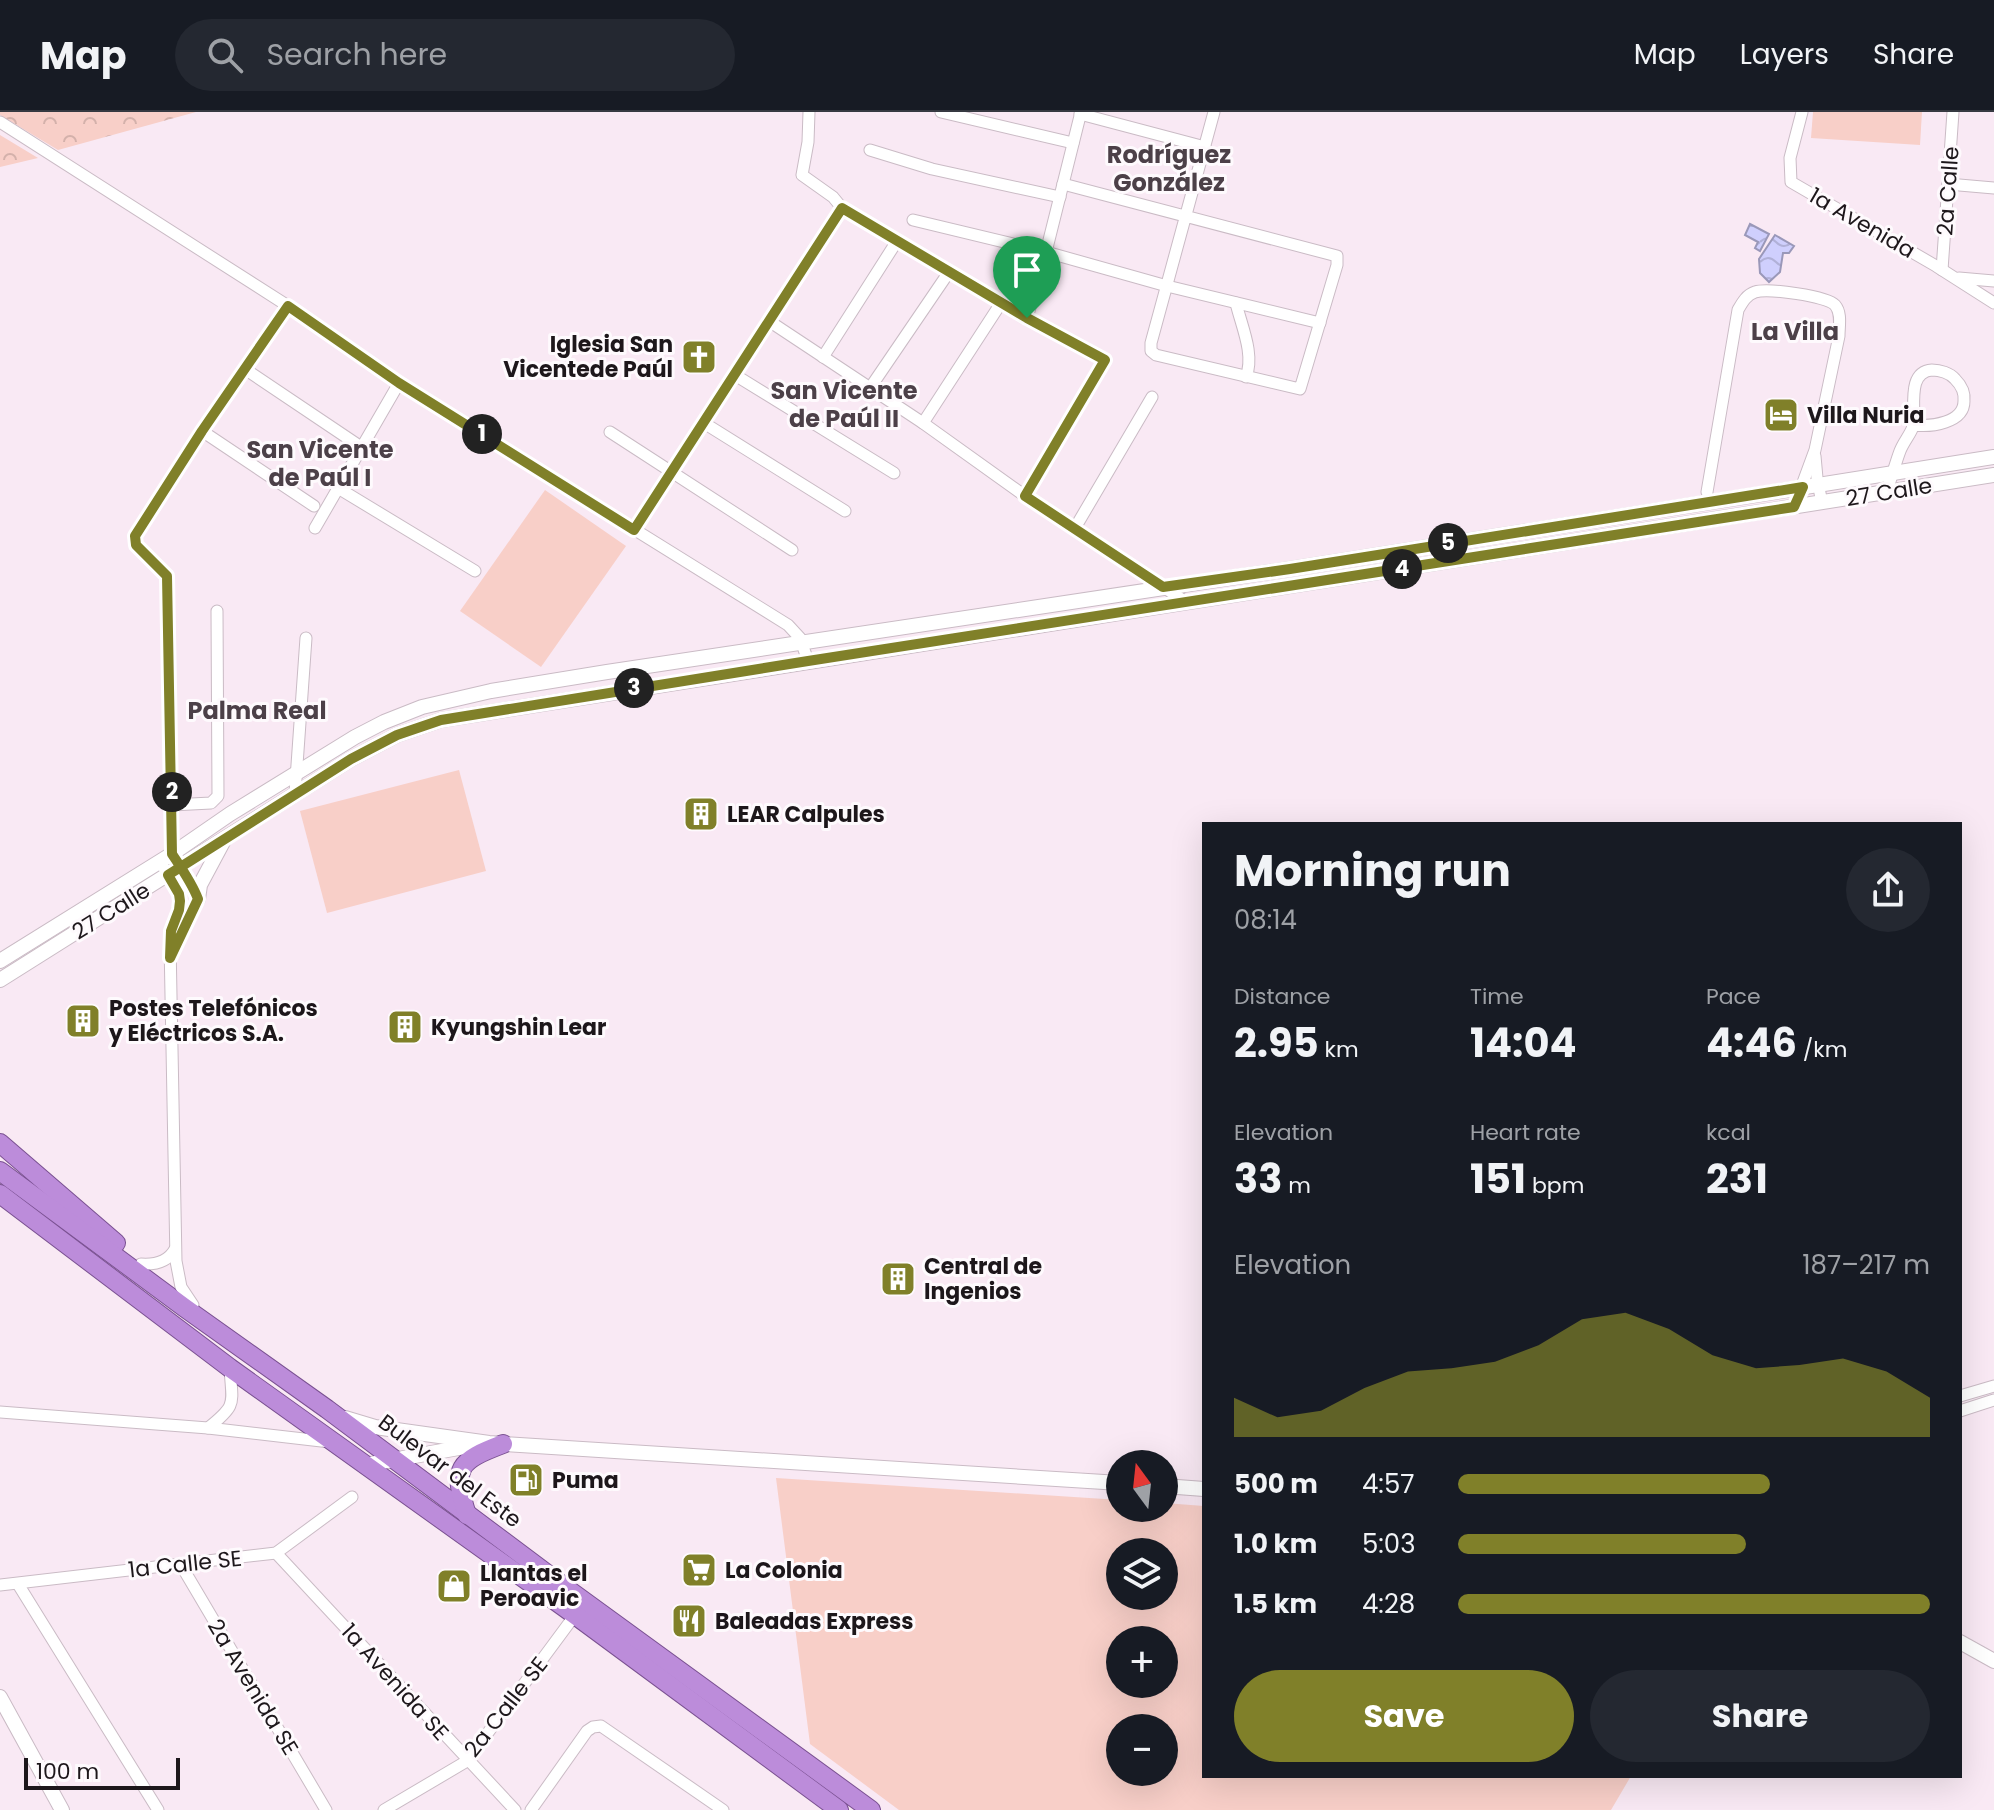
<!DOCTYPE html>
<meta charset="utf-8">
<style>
:root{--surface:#171b24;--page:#242831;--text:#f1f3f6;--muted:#9ea1a6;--line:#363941;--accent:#808029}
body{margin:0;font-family:Poppins,sans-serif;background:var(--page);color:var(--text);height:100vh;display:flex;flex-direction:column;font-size:30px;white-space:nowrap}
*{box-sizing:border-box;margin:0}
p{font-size:26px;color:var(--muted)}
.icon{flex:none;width:44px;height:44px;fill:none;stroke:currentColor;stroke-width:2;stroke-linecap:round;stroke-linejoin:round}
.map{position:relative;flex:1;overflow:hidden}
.panel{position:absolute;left:1202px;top:710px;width:760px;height:956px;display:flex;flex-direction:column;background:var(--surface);border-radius:0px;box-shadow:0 8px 32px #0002}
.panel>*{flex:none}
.needle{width:52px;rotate:345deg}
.fabs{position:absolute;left:1106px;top:1338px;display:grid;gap:16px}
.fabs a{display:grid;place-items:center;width:72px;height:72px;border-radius:50%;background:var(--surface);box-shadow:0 8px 32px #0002;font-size:40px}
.scale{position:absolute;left:24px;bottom:20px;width:156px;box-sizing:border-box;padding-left:8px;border:4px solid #1d171b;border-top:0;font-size:22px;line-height:28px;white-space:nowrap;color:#1d171b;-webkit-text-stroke:6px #fefafd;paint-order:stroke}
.pin{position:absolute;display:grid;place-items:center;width:68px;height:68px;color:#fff;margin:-82px -34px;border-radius:50% 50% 50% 0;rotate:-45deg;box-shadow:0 0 8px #0007}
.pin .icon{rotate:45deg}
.km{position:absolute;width:40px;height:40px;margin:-20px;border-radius:50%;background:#222;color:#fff;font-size:22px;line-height:40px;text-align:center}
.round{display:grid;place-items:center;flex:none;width:84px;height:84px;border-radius:42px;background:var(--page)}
.summary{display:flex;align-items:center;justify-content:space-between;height:136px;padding:0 32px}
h1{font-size:44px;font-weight:700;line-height:60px}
.figures{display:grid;grid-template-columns:repeat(3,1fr);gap:12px;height:136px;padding:8px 32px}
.figures div{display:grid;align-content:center}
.figures b{font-size:40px;font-weight:700}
.figures small{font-size:22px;font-weight:400}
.figures p{font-size:22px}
.chart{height:224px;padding:16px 32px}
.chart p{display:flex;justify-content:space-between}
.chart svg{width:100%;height:144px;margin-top:8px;fill:var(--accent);opacity:.7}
.cta{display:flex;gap:16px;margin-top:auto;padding:16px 32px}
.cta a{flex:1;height:92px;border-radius:48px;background:var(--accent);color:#fff;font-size:32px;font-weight:700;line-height:92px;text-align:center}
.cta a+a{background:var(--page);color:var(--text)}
ul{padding:0 32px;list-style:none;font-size:26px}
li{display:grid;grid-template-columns:128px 96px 1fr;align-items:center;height:60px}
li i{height:20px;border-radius:10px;background:var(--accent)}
header{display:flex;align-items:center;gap:48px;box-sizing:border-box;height:112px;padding:0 40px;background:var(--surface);border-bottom:2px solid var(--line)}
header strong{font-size:38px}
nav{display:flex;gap:44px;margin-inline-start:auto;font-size:28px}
.search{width:560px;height:72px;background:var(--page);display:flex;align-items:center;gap:20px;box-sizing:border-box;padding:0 28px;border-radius:44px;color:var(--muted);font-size:30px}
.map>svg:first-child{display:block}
.grass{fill:#f8cfc8;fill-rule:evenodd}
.park{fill:url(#park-crowns)}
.water{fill:url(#water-waves);stroke:#9a98b9;stroke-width:2}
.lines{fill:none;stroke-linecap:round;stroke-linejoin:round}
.minor-casing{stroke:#cabbc5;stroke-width:13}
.tertiary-casing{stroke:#cabbc5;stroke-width:16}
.trunk-casing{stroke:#7a5191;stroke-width:20}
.minor{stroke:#fff;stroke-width:11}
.tertiary{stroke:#fff;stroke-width:14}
.trunk{stroke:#bc8cda;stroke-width:18}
.route-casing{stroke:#fff;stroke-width:16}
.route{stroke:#808029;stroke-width:10}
.labels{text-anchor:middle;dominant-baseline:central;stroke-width:6;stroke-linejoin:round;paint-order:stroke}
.street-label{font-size:22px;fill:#1d171b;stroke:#fefafd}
.poi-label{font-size:22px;font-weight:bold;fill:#1d171b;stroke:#fefafd;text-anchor:start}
.neighbourhood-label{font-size:24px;font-weight:bold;fill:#4c4048;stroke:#fefafd}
</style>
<header>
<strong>Map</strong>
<div class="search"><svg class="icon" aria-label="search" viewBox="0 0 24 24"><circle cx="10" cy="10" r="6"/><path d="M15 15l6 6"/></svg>Search here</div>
<nav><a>Map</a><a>Layers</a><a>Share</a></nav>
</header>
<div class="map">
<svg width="1994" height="1698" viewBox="0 0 1994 1698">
<defs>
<pattern id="park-crowns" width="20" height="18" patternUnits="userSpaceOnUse" patternTransform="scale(2)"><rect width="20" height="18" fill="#f8cfc8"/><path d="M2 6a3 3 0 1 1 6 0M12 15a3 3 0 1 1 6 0" fill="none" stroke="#d4b1ab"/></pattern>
<pattern id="water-waves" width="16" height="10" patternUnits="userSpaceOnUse" patternTransform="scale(2)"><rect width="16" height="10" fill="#cfcffd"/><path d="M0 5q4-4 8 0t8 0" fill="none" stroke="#b1b1d8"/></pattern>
</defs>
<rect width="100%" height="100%" fill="#f9e9f4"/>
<g class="grass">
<path d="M 1813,0 L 1922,0 L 1920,33 L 1811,26 Z"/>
<path d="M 545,378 L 626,434 L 541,555 L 460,499 Z"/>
<path d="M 459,658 L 486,759 L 327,801 L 300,699 Z"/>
<path d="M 776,1366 L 1120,1388 L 1120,1396 L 1164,1396 L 1164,1391 L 1204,1394 L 1204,1664 L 1631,1664 L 1611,1698 L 899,1698 L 810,1632 ZM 1164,1440 L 1164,1484 L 1120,1484 L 1120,1440 ZM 1120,1528 L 1164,1528 L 1164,1572 L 1120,1572 ZM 1120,1616 L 1164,1616 L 1164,1660 L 1120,1660 Z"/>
</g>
<g class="park">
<path d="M 0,0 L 196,0 L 58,38 L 0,3 Z"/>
<path d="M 0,23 L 38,46 L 0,55 Z"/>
</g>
<g class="water">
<path d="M 1750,112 L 1769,122 L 1760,139 L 1755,136 L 1758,130 L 1745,123 Z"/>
<path d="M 1775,123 L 1794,134 L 1789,141 L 1783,141 L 1780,160 L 1769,170 L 1760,161 L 1759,147 Z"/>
</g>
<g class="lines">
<defs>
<g id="minor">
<path d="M 809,0 L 808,30 L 802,63 L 833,85 L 842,96 L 1001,191 L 1105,248 L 1025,384"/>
<path d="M 941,0 L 1073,31"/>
<path d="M 1802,0 L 1790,46 L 1791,70 L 1936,154 L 1994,191"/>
<path d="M 1080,2 L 1205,35"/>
<path d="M 0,10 L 288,194 L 399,271 L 788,513 L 800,526 L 808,549"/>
<path d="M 870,38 L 932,57 L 1060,85"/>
<path d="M 1063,72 L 1337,144 L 1337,153 L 1300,277 L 1156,243 L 1151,239 L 1151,231 L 1214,0"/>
<path d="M 1948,72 L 1994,76"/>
<path d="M 913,108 L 1046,140 L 1167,174 L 1320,211"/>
<path d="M 1942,158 L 1953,0"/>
<path d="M 1959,166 L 1994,169"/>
<path d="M 1236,191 C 1241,213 1255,242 1246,265"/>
<path d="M 1027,206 L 1046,140 L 1081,0"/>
<path d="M 769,209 L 923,311 L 1025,384 L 1186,490"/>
<path d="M 823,245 L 897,129"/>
<path d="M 245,257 L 361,335"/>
<path d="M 735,263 L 894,361"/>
<path d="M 870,276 L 949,160"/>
<path d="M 704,311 L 845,399"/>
<path d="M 923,311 L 1001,191"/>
<path d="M 202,319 L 314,394"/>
<path d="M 610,320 L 792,438"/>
<path d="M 1815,344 L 1817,366 L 1822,391"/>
<path d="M 338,376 L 475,459"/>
<path d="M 1707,380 L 1738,198 C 1742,191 1746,183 1755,180 C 1768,176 1827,184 1835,193 C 1842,201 1839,214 1839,224 L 1815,338 L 1794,395"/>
<path d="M 1886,380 C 1892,366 1895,352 1900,339 C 1903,331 1909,324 1912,317 C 1918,303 1904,260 1932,258 C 1940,258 1950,261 1955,267 C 1961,273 1965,280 1964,289 C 1964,311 1931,315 1914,313"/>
<path d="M 315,416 L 399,271"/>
<path d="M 1075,416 L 1152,285"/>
<path d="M 634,418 L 842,96"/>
<path d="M 295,681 L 306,526"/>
<path d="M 172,693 L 211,691 L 218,684 L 217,499"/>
<path d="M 164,756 L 179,782 L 180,789 L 170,830 L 176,1149 L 181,1175 L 193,1193"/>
<path d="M 170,846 L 198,787 L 193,774 L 172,742 L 167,464 L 136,433 L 135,424 L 202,319 L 288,194"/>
<path d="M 141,1152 C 155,1153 168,1150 175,1137"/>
<path d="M 1960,1284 L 1994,1274"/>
<path d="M 1960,1299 L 1994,1288"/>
<path d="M 0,1300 L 208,1316 L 330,1330"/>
<path d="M 208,1316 C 238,1292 232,1292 230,1256"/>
<path d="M 276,1441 L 515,1698"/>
<path d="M 181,1453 L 326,1698"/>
<path d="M 18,1472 L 158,1698"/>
<path d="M 0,1473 L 276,1441 L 352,1385"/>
<path d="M 384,1698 L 467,1649 L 575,1503"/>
<path d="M 531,1698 L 587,1619 L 593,1615 L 601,1614 L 723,1698"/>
</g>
<g id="tertiary">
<path d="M 198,787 L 200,773 L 223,730"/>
<path d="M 0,849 L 172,742 L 230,702 L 355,625 L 384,610 L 422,595 L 491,579 L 607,560 L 1290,457 L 1994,345"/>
<path d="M 0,868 L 351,647 L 397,623 L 441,608 L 1994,363"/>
<path d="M 345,1306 L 375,1315 L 489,1331 L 1120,1371"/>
<path d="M 365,1353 L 475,1333"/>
<path d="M 1164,1374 L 1204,1377"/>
<path d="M 1960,1530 L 1994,1549"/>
<path d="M 0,1585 L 62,1698"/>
</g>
<g id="trunk">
<path d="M 0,1031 L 116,1131"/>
<path d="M 0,1059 L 185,1196 L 327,1297 L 566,1476 L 871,1698"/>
<path d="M 0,1082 L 230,1256 L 575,1503 L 839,1698"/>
<path d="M 467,1403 C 452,1355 458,1349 503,1332"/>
</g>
</defs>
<use href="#minor" class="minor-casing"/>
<use href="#tertiary" class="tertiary-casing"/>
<use href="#trunk" class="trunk-casing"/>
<use href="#minor" class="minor"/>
<use href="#tertiary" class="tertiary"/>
<use href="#trunk" class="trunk"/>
</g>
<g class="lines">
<defs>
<path id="route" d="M 1027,206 L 842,96 L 634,418 L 399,271 L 288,194 L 202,319 L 135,424 L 136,433 L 167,464 L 172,742 C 182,757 192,771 198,787 L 170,846 L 171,819 L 179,798 L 180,789 L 179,782 L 168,763 L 351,647 L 397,623 L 441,608 L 808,549 L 1794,395 L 1803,375 L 1290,457 L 1163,475 L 1025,384 L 1105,248 L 1027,206"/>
</defs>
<use href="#route" class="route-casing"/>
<use href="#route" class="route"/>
</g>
<defs>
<symbol id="church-square" viewBox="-11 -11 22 22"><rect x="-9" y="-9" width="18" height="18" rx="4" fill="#808029" stroke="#fefafd"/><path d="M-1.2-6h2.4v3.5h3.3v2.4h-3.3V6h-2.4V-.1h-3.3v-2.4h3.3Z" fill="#fff"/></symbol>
<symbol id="hotel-square" viewBox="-11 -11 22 22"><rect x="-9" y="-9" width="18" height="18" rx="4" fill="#808029" stroke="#fefafd"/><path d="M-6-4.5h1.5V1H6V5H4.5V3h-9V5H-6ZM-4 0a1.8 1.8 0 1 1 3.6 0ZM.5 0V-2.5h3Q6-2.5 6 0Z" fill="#fff"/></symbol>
<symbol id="building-square" viewBox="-11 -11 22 22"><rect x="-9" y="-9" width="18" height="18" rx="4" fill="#808029" stroke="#fefafd"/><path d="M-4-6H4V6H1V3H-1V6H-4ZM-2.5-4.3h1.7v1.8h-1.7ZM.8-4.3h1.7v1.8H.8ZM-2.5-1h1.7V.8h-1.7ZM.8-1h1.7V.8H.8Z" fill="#fff"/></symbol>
<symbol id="fuel-square" viewBox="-11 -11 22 22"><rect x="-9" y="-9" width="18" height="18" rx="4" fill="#808029" stroke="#fefafd"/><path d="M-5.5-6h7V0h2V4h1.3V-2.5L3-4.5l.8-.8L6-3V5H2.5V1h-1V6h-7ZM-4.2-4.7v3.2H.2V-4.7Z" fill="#fff"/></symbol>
<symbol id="supermarket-square" viewBox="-11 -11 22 22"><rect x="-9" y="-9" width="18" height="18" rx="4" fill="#808029" stroke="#fefafd"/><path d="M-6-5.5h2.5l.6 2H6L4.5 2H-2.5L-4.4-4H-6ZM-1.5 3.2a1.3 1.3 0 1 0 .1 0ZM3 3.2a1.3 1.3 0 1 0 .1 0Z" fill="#fff"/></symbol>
<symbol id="shop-square" viewBox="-11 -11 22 22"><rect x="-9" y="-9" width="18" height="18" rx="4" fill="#808029" stroke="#fefafd"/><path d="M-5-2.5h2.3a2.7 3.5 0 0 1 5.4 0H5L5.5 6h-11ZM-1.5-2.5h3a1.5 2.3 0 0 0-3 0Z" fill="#fff"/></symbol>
<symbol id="restaurant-square" viewBox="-11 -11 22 22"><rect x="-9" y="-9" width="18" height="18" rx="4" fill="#808029" stroke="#fefafd"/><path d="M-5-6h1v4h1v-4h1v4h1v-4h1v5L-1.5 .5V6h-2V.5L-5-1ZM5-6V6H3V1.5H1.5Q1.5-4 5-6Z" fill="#fff"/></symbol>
</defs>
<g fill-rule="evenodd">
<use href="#church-square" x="679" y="225" width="40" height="40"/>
<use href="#hotel-square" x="1761" y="283" width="40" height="40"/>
<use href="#building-square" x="681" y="682" width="40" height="40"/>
<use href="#building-square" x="63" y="889" width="40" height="40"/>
<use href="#building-square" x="385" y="895" width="40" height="40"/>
<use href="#building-square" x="878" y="1147" width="40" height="40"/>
<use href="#fuel-square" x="506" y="1348" width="40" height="40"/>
<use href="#supermarket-square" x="679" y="1438" width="40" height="40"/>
<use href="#shop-square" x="434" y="1454" width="40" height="40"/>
<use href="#restaurant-square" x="669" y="1489" width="40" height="40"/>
</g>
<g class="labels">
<g class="street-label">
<text transform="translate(1948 79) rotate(-86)">2a Calle</text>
<text transform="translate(1862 111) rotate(30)">1a Avenida</text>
<text transform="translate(1889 380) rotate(-9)">27 Calle</text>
<text transform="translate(111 799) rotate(-32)">27 Calle</text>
<text transform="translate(450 1359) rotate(37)">Bulevar del Este</text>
<text transform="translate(185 1452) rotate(-6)">1a Calle SE</text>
<text transform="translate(395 1570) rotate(48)">1a Avenida SE</text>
<text transform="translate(253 1575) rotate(59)">2a Avenida SE</text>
<text transform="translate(506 1595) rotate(-52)">2a Calle SE</text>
</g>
<g class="poi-label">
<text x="673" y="232" text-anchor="end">Iglesia San<tspan x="673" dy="25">Vicentede Paúl</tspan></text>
<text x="1807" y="303">Villa Nuria</text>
<text x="727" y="702">LEAR Calpules</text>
<text x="109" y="896">Postes Telefónicos<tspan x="109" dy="25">y Eléctricos S.A.</tspan></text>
<text x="431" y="915">Kyungshin Lear</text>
<text x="924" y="1154">Central de<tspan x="924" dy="25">Ingenios</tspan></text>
<text x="552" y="1368">Puma</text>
<text x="725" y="1458">La Colonia</text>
<text x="480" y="1461">Llantas el<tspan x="480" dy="25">Peroavic</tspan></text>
<text x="715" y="1509">Baleadas Express</text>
</g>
<g class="neighbourhood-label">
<text x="1169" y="42">Rodríguez<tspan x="1169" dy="28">González</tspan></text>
<text x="1795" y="219">La Villa</text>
<text x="844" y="278">San Vicente<tspan x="844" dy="28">de Paúl II</tspan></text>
<text x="320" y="337">San Vicente<tspan x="320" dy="28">de Paúl I</tspan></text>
<text x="257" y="598">Palma Real</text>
</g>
</g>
</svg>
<div class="fabs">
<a><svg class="needle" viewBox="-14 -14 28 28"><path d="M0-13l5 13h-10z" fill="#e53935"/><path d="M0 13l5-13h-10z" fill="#9ea1a6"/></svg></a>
<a><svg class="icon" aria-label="layers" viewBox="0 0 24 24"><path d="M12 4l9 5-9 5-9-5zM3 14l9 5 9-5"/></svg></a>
<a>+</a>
<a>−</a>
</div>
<div class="scale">100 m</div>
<div class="pin" style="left:1027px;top:206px;background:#1e9e55"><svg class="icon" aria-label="arrive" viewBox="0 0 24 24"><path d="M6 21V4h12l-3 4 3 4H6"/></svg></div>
<b class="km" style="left:482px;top:322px">1</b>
<b class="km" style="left:172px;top:680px">2</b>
<b class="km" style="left:634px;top:576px">3</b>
<b class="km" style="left:1402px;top:457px">4</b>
<b class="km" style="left:1448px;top:431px">5</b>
<section class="panel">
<div class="summary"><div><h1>Morning run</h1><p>08:14</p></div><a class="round"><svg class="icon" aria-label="share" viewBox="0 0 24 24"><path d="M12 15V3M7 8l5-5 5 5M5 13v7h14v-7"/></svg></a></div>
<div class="figures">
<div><p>Distance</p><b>2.95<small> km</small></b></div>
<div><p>Time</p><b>14:04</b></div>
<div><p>Pace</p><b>4:46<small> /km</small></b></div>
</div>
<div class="figures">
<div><p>Elevation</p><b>33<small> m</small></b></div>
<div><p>Heart rate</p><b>151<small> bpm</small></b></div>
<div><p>kcal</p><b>231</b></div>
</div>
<div class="chart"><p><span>Elevation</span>187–217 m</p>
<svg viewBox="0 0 160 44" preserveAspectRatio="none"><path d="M0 44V32L10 38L20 36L30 29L40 24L50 23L60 21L70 16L80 8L90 6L100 11L110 19L120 23L130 22L140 20L150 24L160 32V44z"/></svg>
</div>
<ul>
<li><b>500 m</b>4:57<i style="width:66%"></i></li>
<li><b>1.0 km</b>5:03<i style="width:61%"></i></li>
<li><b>1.5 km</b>4:28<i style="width:100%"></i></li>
</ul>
<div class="cta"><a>Save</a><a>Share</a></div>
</section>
</div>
